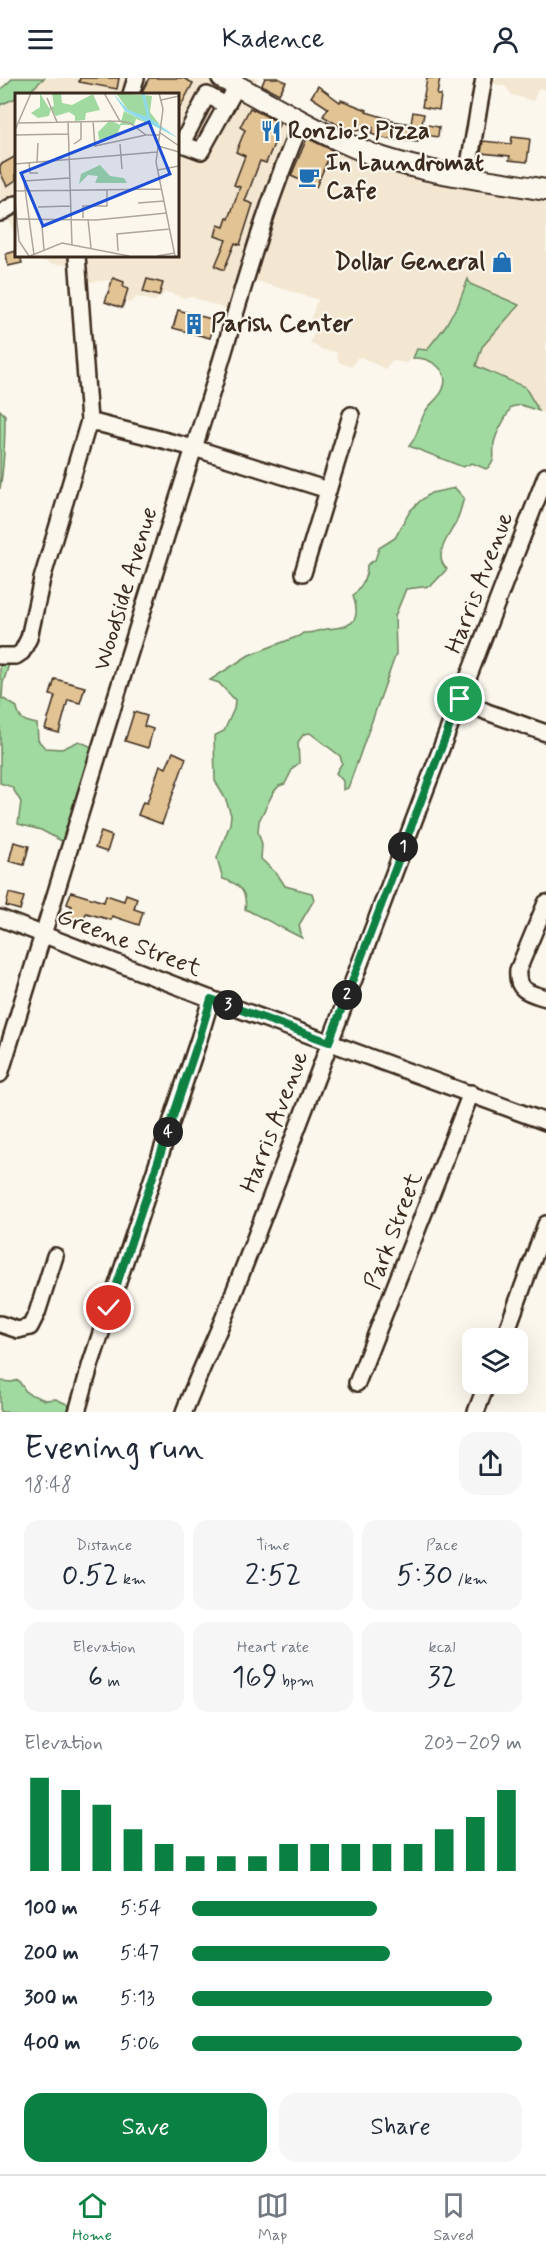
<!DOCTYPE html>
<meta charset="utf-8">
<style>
:root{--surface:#fff;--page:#f6f6f7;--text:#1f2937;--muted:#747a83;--line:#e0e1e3;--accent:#0b8043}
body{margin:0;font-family:Mynerve,sans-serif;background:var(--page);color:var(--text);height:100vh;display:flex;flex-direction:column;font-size:22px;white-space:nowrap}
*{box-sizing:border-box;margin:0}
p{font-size:20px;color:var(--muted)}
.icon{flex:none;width:33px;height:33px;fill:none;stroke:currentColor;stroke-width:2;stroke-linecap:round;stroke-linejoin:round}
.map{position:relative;height:1334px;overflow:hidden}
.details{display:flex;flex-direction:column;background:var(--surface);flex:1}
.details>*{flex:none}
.controls{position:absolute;left:462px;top:1250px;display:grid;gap:12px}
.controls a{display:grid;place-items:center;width:66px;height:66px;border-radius:12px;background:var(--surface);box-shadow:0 6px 24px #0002;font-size:30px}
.pin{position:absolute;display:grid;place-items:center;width:51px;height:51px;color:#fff;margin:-26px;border:3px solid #fff;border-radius:50%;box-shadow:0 2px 6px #0007}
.km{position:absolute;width:30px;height:30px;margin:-15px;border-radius:50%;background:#222;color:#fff;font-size:16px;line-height:30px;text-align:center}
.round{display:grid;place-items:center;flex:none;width:63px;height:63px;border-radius:18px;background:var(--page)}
.head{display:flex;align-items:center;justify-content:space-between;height:102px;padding:0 24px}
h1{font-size:33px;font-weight:600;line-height:45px}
.figures{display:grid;grid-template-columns:repeat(3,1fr);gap:9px;height:102px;padding:6px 24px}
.figures div{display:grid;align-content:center;border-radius:15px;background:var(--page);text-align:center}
.figures b{font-size:30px;font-weight:600}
.figures small{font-size:16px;font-weight:400}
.figures p{font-size:16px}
.chart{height:168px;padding:12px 24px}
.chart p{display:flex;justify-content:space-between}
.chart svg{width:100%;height:108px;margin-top:6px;stroke:var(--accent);stroke-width:6}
.cta{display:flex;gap:12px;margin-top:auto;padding:12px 24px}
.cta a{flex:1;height:69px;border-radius:18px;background:var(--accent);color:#fff;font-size:24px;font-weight:600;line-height:69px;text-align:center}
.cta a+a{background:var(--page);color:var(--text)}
ul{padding:0 24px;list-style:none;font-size:20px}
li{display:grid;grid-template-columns:96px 72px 1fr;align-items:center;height:45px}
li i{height:15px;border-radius:8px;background:var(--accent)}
header{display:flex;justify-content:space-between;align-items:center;height:78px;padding:0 24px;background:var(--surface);font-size:27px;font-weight:600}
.tabs{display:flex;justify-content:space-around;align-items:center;height:84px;border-top:2px solid var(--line);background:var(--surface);font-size:16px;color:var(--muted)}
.tabs a{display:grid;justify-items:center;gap:3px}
.tabs .on{color:var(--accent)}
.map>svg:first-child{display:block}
.built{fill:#f3e7d2}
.green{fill:#a0daa0;stroke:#6e825f;stroke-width:1.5}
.building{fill:#e1c394;stroke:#3b2a1e;stroke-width:1.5}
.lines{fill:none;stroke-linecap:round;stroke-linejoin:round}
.minor-casing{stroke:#3b2a1e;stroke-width:20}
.major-casing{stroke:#3b2a1e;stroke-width:24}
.minor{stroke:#fbf7ec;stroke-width:15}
.major{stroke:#fbf7ec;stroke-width:20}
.route-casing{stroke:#fff;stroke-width:12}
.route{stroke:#0b8043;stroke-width:8}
.labels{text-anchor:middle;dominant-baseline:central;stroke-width:4.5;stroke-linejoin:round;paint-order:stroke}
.poi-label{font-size:24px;font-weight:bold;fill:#3b2a1e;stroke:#fbf7ec;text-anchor:start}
.street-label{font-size:24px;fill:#3b2a1e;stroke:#fbf7ec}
.inset-river{fill:none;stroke:#8ddbeb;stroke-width:3}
.inset-road{fill:none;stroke:#aea59a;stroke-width:1.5}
.view{fill:#1d4ed8;fill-opacity:0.15;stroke:#1d4ed8;stroke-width:3}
.inset-edge{fill:none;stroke:#3b2a1e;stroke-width:3}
</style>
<header><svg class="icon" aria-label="menu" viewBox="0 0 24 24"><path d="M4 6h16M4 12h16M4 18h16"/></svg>Kadence<svg class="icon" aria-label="person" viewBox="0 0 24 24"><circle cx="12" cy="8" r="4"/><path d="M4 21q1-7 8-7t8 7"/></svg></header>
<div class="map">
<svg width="546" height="1334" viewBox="0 0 546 1334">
<rect width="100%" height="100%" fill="#fbf7ec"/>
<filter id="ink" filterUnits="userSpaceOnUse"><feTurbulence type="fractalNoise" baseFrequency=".0167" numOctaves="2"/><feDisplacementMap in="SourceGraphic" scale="12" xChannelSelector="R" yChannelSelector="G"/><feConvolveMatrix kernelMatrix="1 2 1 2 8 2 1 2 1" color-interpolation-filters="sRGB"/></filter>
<g filter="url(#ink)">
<g class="built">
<path d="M 44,0 L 259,0 L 250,11 L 346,65 L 546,111 L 546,336 L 539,333 L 525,308 L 476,288 L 482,269 L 518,227 L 470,206 L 468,202 L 457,231 L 453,233 L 445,249 L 437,257 L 427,272 L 417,271 L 408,285 L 392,283 L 385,291 L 361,279 L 357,280 L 352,289 L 339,284 L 336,274 L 323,272 L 310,265 L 315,251 L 310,243 L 316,225 L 319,222 L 250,201 L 232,234 L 189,218 L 184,220 L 167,214 L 154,223 L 137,219 L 130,225 L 109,219 L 111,207 L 109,202 L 81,205 L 75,187 L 52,186 L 31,179 L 29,177 L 177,177 L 177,16 L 24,16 Z"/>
<path d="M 484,0 L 546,0 L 546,12 L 539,10 L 533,23 L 512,17 L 506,9 L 485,3 Z"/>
<path d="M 16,20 L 16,158 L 5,134 L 0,134 L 0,27 Z"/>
</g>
<g class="green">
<path d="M 13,0 L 44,0 L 29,14 L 16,16 L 16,20 L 0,27 L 0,12 Z"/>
<path d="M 468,201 L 470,206 L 519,227 L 482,269 L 476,288 L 525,309 L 539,333 L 521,327 L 511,329 C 506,340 496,354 494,365 C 492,375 498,383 486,391 L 472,385 L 463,389 L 409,368 C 418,359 419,345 425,334 C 430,325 439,321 443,311 C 451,292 430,279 413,280 L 417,271 L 427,272 C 433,263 440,256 446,247 C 450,241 451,235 457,230 Z"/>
<path d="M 0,332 L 5,337 C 5,363 4,387 0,411 Z"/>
<path d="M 455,410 L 464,420 C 461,429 459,440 454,448 C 447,460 433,479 447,491 L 431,508 L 406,511 L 395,538 L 396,576 L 348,710 L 343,712 L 343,703 L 336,695 L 342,685 L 340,678 L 310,655 L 304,656 L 298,664 L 299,685 L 293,690 L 285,706 L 279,708 L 273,715 L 259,743 L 258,754 L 262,766 L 261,781 L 278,797 L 285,808 L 312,815 L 314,822 L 299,847 L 302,860 L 245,831 C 248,813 238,805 223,801 L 217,780 L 230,746 L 231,737 L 226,722 L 215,703 L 214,658 L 224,653 L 234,631 L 235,622 L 219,605 L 210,602 L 249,577 L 299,558 L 303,555 C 313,556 318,552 327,551 C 352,549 362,544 353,518 C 361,509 367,500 367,487 L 375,482 L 379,470 L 395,460 L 410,433 L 420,423 L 431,415 Z"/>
<path d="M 0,577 L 11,580 L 3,605 L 2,620 L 17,629 C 18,642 26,644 37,646 L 38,662 L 45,670 L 62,671 L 79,663 L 98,672 L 69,767 L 41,752 L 18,746 L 21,724 L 12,709 L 0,705 Z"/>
<path d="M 18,1302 L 27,1315 L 45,1322 L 56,1321 L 69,1327 L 68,1334 L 0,1334 L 0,1303 L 12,1304 Z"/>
</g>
<g class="building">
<path d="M 80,0 L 119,0 L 117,11 L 79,4 Z"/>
<path d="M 149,0 L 183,0 L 193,5 L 177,35 L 177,16 L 141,16 Z"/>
<path d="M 265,0 L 278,0 L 286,4 L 279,16 L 262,7 Z"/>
<path d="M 427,0 L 440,0 L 437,17 L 441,17 L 439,32 L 422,29 Z"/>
<path d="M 318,8 L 340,24 L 341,22 L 367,32 L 366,34 L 393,42 L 392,43 L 411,46 L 413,34 L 424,36 L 422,46 L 439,49 L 438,59 L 419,56 L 418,64 L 387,61 L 371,56 L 373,50 L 349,54 L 323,38 L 328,30 L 311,19 Z"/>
<path d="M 250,30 L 280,45 L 273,59 L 276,61 L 266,85 L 260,83 L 245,123 L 253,126 L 240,167 L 235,165 L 224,192 L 215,188 L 226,162 L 215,158 L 218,147 L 224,149 L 227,140 L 229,141 L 240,109 L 234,107 L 245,78 L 236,74 L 245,52 L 240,49 Z"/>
<path d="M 512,59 L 530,61 L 527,84 L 509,82 L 510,78 L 481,75 L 483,63 L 511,66 Z"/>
<path d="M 307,60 L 332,72 L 316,109 L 291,98 Z"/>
<path d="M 16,78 L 16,102 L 7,108 L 0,94 L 0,87 Z"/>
<path d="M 16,173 L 16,177 L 20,177 L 22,185 L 8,188 L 6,176 Z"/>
<path d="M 113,200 L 124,204 L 123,209 L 128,211 L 122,230 L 105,224 Z"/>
<path d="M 147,201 L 163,205 L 159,218 L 143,214 Z"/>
<path d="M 178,232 L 215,242 L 210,260 L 173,250 Z"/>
<path d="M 55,601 L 85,609 L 80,625 L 68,622 L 59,655 L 45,651 L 55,618 L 50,617 Z"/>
<path d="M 134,634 L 147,638 L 144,648 L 153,651 L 148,670 L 125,663 Z"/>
<path d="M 173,674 L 186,680 L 162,746 L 138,737 L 143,724 L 147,725 L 160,687 L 166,690 Z"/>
<path d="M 101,754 L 112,758 L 107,774 L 95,770 Z"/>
<path d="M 14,764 L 29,768 L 24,787 L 9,783 Z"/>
<path d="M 71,814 L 104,824 L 106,817 L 124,823 L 126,816 L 137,820 L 134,831 L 143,834 L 139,847 L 112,838 L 111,842 L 86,835 L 83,843 L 68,839 L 72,828 L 67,826 Z"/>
<path d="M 9,815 L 24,819 L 20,832 L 6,828 Z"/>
</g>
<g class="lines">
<defs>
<g id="minor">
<path d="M 131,16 L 136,0"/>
<path d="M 177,64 L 201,73 L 237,8"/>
<path d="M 182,65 L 207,17 L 226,27"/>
<path d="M 467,98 L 484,0"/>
<path d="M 0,135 L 16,126"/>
<path d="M 89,343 L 194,370 L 328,412"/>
<path d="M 303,495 L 351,337"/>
<path d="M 0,578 L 16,578 L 22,574 L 29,560 L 42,501 L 89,343 L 77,177"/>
<path d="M 460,621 L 487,634 L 546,655"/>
<path d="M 546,825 L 518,892 C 516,913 529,915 546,920"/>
<path d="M 0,840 L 211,921 L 546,1044"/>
<path d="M 0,996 C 67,780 132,563 201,348 C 234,246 259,141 302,43"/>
<path d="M 0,1246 L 18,1252 L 30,1249 L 37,1235 L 55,1178"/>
<path d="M 504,1260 L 546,1146"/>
<path d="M 357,1305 L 471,1015"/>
<path d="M 77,1334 L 91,1285 L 199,961 L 211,921"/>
<path d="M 184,1334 C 197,1300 213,1266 227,1232 C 336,955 437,675 546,398"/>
<path d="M 476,1334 L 487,1305"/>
</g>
<path id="major" d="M 222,0 C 275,27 326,61 383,80 C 435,97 492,102 546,112"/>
</defs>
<use href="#minor" class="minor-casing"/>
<use href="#major" class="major-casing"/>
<use href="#minor" class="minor"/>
<use href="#major" class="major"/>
</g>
</g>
<g class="lines" filter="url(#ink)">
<defs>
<path id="route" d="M 109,1230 L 199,961 L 211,921 L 329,964 L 460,621"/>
</defs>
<use href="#route" class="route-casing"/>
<use href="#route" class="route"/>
</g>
<defs>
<symbol id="restaurant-bare" viewBox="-9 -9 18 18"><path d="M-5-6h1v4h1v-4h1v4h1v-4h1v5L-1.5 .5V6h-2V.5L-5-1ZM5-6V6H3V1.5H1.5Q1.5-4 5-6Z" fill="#1f6fb2" stroke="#fbf7ec" stroke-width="2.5" paint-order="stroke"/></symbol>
<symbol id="cafe-bare" viewBox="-9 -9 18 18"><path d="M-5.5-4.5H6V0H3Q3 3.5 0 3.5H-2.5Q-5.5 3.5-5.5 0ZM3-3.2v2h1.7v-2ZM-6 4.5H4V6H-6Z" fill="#1f6fb2" stroke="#fbf7ec" stroke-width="2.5" paint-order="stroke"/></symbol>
<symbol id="shop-bare" viewBox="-9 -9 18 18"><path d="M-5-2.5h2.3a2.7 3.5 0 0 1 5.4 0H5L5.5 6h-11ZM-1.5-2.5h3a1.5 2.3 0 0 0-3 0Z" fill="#1f6fb2" stroke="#fbf7ec" stroke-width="2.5" paint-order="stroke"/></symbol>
<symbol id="building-bare" viewBox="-9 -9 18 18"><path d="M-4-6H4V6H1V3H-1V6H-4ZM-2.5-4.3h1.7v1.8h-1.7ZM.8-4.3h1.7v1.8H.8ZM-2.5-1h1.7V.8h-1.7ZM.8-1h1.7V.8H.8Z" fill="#1f6fb2" stroke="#fbf7ec" stroke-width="2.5" paint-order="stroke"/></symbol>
</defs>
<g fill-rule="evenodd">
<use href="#restaurant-bare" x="256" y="38" width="30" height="30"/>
<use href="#cafe-bare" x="294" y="84" width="30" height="30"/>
<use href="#shop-bare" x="487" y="169" width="30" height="30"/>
<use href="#building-bare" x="179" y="231" width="30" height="30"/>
</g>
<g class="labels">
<g class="poi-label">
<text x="288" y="53">Ronzio's Pizza</text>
<text x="326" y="85">In Laundromat<tspan x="326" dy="28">Cafe</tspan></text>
<text x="485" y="184" text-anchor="end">Dollar General</text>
<text x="211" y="246">Parish Center</text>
</g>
<g class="street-label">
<text transform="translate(480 505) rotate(-69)">Harris Avenue</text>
<text transform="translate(126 511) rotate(-73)">Woodside Avenue</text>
<text transform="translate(129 865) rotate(21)">Greene Street</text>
<text transform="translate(275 1044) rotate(-69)">Harris Avenue</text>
<text transform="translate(394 1153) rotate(-69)">Park Street</text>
</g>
</g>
<g transform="translate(15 15)">
<rect width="164" height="164" fill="#fbf7ec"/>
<path d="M 25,0 L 34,15 L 39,13 L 37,0 L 46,0 L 47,10 L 57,12 L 78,1 L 85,17 L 71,20 L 70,27 L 60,28 L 60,23 L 54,19 L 41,23 L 36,16 L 34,23 L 23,25 L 16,20 L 25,14 ZM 101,0 L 137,3 L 135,19 L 145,32 L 113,17 ZM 109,18 L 138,32 L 121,26 L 119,32 L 106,32 L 102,42 L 84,47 L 83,39 L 95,27 L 105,32 ZM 85,72 L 95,83 L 109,85 L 112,90 L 80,90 L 83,83 L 73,82 L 64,91 L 66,81 Z" fill="#a0daa0"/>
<path d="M 98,0 L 113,17 L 133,24 L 163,45 L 110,18 Z" fill="#8ddbeb"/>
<path class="inset-river" d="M 128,0 L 134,26"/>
<path class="inset-road" d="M 89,0 L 105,28 L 115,30 L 131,42 L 144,42M 144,0 L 148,16 L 141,69 L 160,163M 32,5 L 42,29M 146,7 L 164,3M 53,28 L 57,152M 78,28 L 80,53 L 131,42M 4,30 L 105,28M 0,37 L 16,0M 144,39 L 164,53M 0,42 L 53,41M 59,51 L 66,46 L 66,28M 105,51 L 107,76M 143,53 L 164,59M 14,69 L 15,80 L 23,80M 22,69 L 23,50M 0,71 L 142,59M 143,77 L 164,73M 0,98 L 147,96M 0,107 L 4,148 L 14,163M 123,110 L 149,108M 23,114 L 55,113M 68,125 L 68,113 L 92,113 L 92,97M 0,126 L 81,127 L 152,120M 73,126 L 76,155M 27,133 L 29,157M 103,158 L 102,141 L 155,136M 19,162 L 9,88 L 54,85M 15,163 L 47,150 L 114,163M 142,163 L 160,160"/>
<path class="view" d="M 134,29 L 155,81 L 28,133 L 6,80 Z"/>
<rect width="164" height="164" class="inset-edge"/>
</g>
</svg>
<div class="controls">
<a><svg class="icon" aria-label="layers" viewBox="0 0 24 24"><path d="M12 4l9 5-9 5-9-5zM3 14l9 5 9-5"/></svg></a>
</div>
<div class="pin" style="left:460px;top:621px;background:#1e9e55"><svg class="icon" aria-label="arrive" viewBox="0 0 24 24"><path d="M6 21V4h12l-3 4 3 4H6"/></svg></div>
<div class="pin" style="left:109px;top:1230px;background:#d93025"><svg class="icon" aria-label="check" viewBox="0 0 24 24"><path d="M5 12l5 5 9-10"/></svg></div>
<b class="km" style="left:403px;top:769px">1</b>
<b class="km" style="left:347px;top:917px">2</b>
<b class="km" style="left:228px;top:927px">3</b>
<b class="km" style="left:168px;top:1054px">4</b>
</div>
<section class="details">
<div class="head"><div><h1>Evening run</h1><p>18:48</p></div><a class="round"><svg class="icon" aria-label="share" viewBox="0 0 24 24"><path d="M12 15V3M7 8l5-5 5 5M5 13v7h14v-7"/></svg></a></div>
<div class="figures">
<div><p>Distance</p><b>0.52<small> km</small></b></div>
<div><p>Time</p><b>2:52</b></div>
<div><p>Pace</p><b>5:30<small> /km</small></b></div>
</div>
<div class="figures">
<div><p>Elevation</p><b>6<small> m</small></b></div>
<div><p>Heart rate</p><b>169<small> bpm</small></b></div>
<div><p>kcal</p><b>32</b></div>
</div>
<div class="chart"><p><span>Elevation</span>203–209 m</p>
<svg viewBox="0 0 160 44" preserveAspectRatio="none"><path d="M5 44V6M15 44V11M25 44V17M35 44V27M45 44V33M55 44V38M65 44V38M75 44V38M85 44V33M95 44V33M105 44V33M115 44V33M125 44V33M135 44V27M145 44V22M155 44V11"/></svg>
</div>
<ul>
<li><b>100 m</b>5:54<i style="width:56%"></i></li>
<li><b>200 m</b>5:47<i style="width:60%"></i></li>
<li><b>300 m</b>5:13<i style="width:91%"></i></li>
<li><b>400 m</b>5:06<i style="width:100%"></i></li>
</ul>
<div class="cta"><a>Save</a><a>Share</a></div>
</section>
<nav class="tabs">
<a class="on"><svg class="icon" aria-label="home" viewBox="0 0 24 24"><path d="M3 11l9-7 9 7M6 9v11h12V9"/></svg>Home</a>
<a><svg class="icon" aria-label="map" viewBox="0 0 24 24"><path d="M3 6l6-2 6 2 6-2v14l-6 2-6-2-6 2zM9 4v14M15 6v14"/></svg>Map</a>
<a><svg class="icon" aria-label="saved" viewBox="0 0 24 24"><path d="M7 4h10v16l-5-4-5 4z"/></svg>Saved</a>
</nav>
